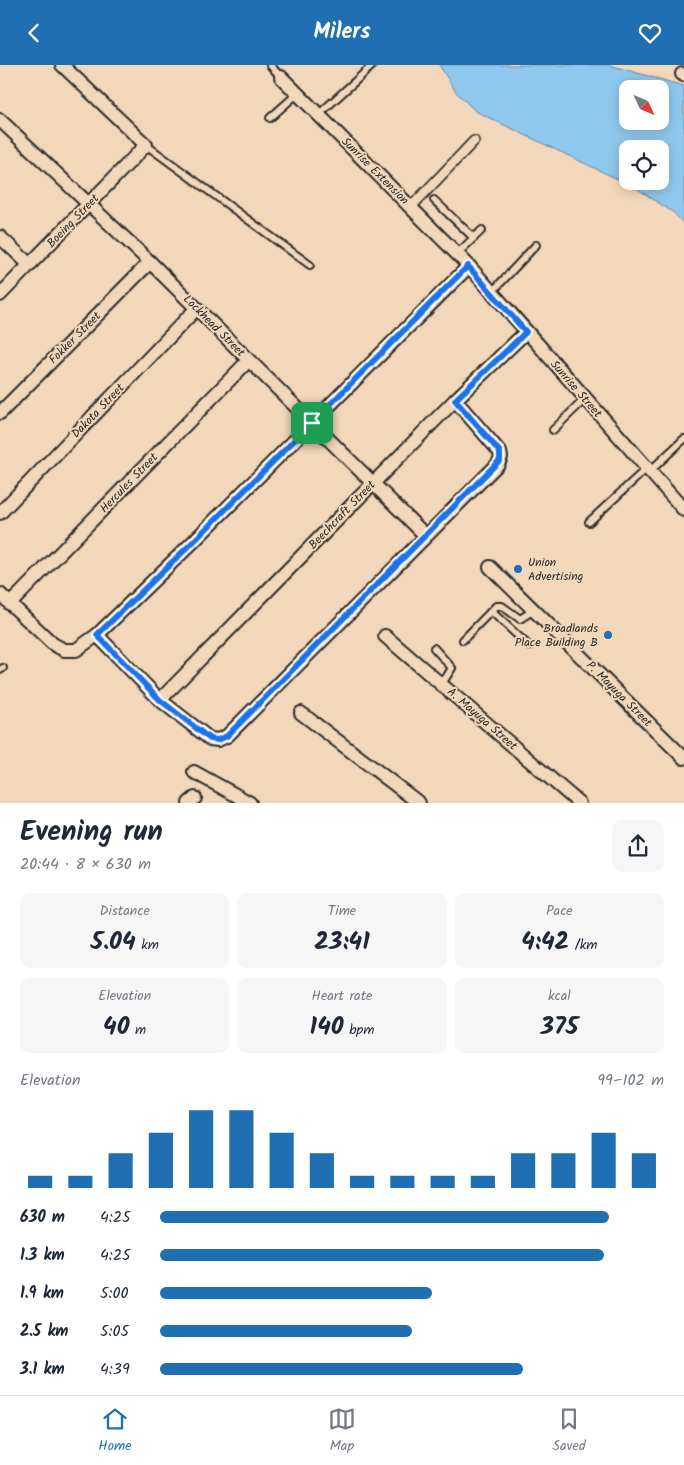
<!DOCTYPE html>
<meta charset="utf-8">
<style>
:root{--surface:#fff;--page:#f6f6f7;--text:#1f2937;--muted:#747a83;--line:#e0e1e3;--accent:#1f6fb2}
body{margin:0;font-family:Kalam,sans-serif;background:var(--page);color:var(--text);height:100vh;display:flex;flex-direction:column;font-size:19px;white-space:nowrap}
*{box-sizing:border-box;margin:0}
p{font-size:16px;color:var(--muted)}
.icon{flex:none;width:28px;height:28px;fill:none;stroke:currentColor;stroke-width:2;stroke-linecap:round;stroke-linejoin:round}
.map{position:relative;height:738px;overflow:hidden}
.sheet{display:flex;flex-direction:column;background:var(--surface);flex:1}
.sheet>*{flex:none}
.needle{width:32px;rotate:134deg}
.buttons{position:absolute;left:619px;top:15px;display:grid;gap:10px}
.buttons a{display:grid;place-items:center;width:50px;height:50px;border-radius:10px;background:var(--surface);box-shadow:0 2px 12px #0003;font-size:25px}
.pin{position:absolute;display:grid;place-items:center;width:42px;height:42px;color:#fff;margin:-21px;border-radius:10px;box-shadow:0 2px 8px #0006}
.round{display:grid;place-items:center;flex:none;width:52px;height:52px;border-radius:10px;background:var(--page)}
.summary{display:flex;align-items:center;justify-content:space-between;height:85px;padding:0 20px}
h1{font-size:28px;font-weight:700;line-height:38px}
.stats{display:grid;grid-template-columns:repeat(3,1fr);gap:8px;height:85px;padding:5px 20px}
.stats div{display:grid;align-content:center;border-radius:10px;background:var(--page);text-align:center}
.stats b{font-size:25px;font-weight:700}
.stats small{font-size:14px;font-weight:400}
.stats p{font-size:14px}
.chart{height:140px;padding:10px 20px}
.chart p{display:flex;justify-content:space-between}
.chart svg{width:100%;height:90px;margin-top:5px;stroke:var(--accent);stroke-width:6}
ul{padding:0 20px;list-style:none;font-size:16px}
li{display:grid;grid-template-columns:80px 60px 1fr;align-items:center;height:38px}
li i{height:12px;border-radius:6px;background:var(--accent)}
header{display:flex;justify-content:space-between;align-items:center;height:65px;padding:0 20px;background:var(--accent);color:#fff;font-size:22px;font-weight:700}
.tabs{display:flex;justify-content:space-around;align-items:center;height:70px;border-top:1px solid var(--line);background:var(--surface);font-size:14px;color:var(--muted)}
.tabs a{display:grid;justify-items:center;gap:2px}
.tabs .current{color:var(--accent)}
.map>svg:first-child{display:block}
.water{fill:#8fc8ee;stroke:#6789a0;fill-rule:evenodd}
.lines{fill:none;stroke-linecap:round;stroke-linejoin:round}
.service-casing{stroke:#2b2b2b;stroke-width:10}
.pedestrian-casing{stroke:#2b2b2b;stroke-width:12}
.minor-casing{stroke:#2b2b2b;stroke-width:16}
.service{stroke:#f3d7ba;stroke-width:6}
.pedestrian{stroke:#f3d7ba;stroke-width:9}
.minor{stroke:#f3d7ba;stroke-width:12}
.route-casing{stroke:#fff;stroke-width:10}
.route{stroke:#1a73e8;stroke-width:6}
.poi-dot{fill:#1f6fb2;stroke:#f3d7ba;stroke-width:2}
.labels{text-anchor:middle;dominant-baseline:central;stroke-width:4;stroke-linejoin:round;paint-order:stroke}
.street-label{font-size:12px;fill:#2b2b2b;stroke:#f3d7ba}
.poi-label{font-size:12px;fill:#2b2b2b;stroke:#f3d7ba;text-anchor:start}
</style>
<header><svg class="icon" aria-label="back" viewBox="0 0 24 24"><path d="M15 5l-7 7 7 7"/></svg>Milers<svg class="icon" aria-label="heart" viewBox="0 0 24 24"><path d="M12 20l-8-8c-3-5 5-10 8-4 3-6 11-1 8 4z"/></svg></header>
<div class="map">
<svg width="684" height="738" viewBox="0 0 684 738">
<rect width="100%" height="100%" fill="#f3d7ba"/>
<filter id="ink" filterUnits="userSpaceOnUse"><feTurbulence type="fractalNoise" baseFrequency=".02" numOctaves="2"/><feDisplacementMap in="SourceGraphic" scale="10" xChannelSelector="R" yChannelSelector="G"/><feConvolveMatrix kernelMatrix="1 2 1 2 8 2 1 2 1" color-interpolation-filters="sRGB"/></filter>
<g filter="url(#ink)">
<path class="water" d="M 439,0 L 609,0 L 684,21 L 684,159 L 674,148 L 636,123 L 475,46 L 456,27 ZM 628,24 L 660,24 L 660,56 L 628,56 ZM 628,84 L 660,84 L 660,116 L 628,116 Z"/>
<g class="lines">
<defs>
<g id="service">
<path d="M 270,0 L 281,12"/>
<path d="M 318,50 L 373,0"/>
<path d="M 270,53 L 297,29"/>
<path d="M 146,80 L 310,200"/>
<path d="M 434,135 L 474,173"/>
<path d="M 457,189 L 482,165"/>
<path d="M 492,227 L 536,180"/>
<path d="M 553,365 L 585,334"/>
<path d="M 649,407 L 684,374"/>
<path d="M 589,457 L 646,404"/>
<path d="M 491,546 L 529,581"/>
<path d="M 463,575 L 496,541 L 502,541 L 520,554 L 534,545"/>
<path d="M 434,583 L 452,603 L 442,619"/>
<path d="M 0,605 L 3,603"/>
</g>
<path id="pedestrian" d="M 411,142 L 474,76"/>
<g id="minor">
<path d="M 682,9 L 684,10"/>
<path d="M 281,12 L 469,201 L 684,445"/>
<path d="M 0,55 L 150,197 L 425,470"/>
<path d="M 0,172 L 30,200"/>
<path d="M 0,230 L 146,80 L 62,0"/>
<path d="M 0,348 L 150,197"/>
<path d="M 0,448 L 196,244"/>
<path d="M 490,502 L 684,693"/>
<path d="M 0,529 L 53,579 L 64,585 L 76,585 L 97,570 L 192,478 L 469,201"/>
<path d="M 10,539 L 248,296"/>
<path d="M 97,570 L 160,635 L 210,674 L 218,675 L 227,671 L 498,399 L 501,392 L 500,387 L 455,335"/>
<path d="M 385,571 L 579,738"/>
<path d="M 160,635 L 455,335 L 526,267"/>
<path d="M 301,648 L 419,738"/>
<path d="M 194,707 L 250,738"/>
<path d="M 189,738 L 195,733"/>
</g>
</defs>
<use href="#service" class="service-casing"/>
<use href="#pedestrian" class="pedestrian-casing"/>
<use href="#minor" class="minor-casing"/>
<use href="#service" class="service"/>
<use href="#pedestrian" class="pedestrian"/>
<use href="#minor" class="minor"/>
</g>
</g>
<g class="lines" filter="url(#ink)">
<defs>
<path id="route" d="M 468,201 L 526,267 L 455,335 L 500,387 L 500,395 L 227,671 L 218,675 L 210,674 L 160,635 L 97,570 L 192,478 Z"/>
</defs>
<use href="#route" class="route-casing"/>
<use href="#route" class="route"/>
</g>
<g class="poi-dot">
<circle cx="518" cy="504" r="5"/>
<circle cx="608" cy="570" r="5"/>
</g>
<g class="labels">
<g class="street-label">
<text transform="translate(375 106) rotate(45)">Sunrise Extension</text>
<text transform="translate(73 156) rotate(-46)">Boeing Street</text>
<text transform="translate(214 261) rotate(45)">Lockhead Street</text>
<text transform="translate(75 273) rotate(-45)">Fokker Street</text>
<text transform="translate(576 324) rotate(49)">Sunrise Street</text>
<text transform="translate(98 346) rotate(-46)">Dakota Street</text>
<text transform="translate(129 418) rotate(-46)">Hercules Street</text>
<text transform="translate(342 450) rotate(-46)">Beechcraft Street</text>
<text transform="translate(619 629) rotate(45)">P. Mayuga Street</text>
<text transform="translate(482 654) rotate(41)">A. Mayuga Street</text>
</g>
<g class="poi-label">
<text x="528" y="497">Union<tspan x="528" dy="14">Advertising</tspan></text>
<text x="598" y="563" text-anchor="end">Broadlands<tspan x="598" dy="14">Place Building B</tspan></text>
</g>
</g>
</svg>
<div class="buttons">
<a><svg class="needle" viewBox="-14 -14 28 28"><path d="M0-13l5 13h-10z" fill="#e53935"/><path d="M0 13l5-13h-10z" fill="#747a83"/></svg></a>
<a><svg class="icon" aria-label="locate" viewBox="0 0 24 24"><circle cx="12" cy="12" r="6"/><path d="M12 2v4M12 18v4M2 12h4M18 12h4"/></svg></a>
</div>
<div class="pin" style="left:312px;top:358px;background:#1e9e55"><svg class="icon" aria-label="arrive" viewBox="0 0 24 24"><path d="M6 21V4h12l-3 4 3 4H6"/></svg></div>
</div>
<section class="sheet">
<div class="summary"><div><h1>Evening run</h1><p>20:44 · 8 × 630 m</p></div><a class="round"><svg class="icon" aria-label="share" viewBox="0 0 24 24"><path d="M12 15V3M7 8l5-5 5 5M5 13v7h14v-7"/></svg></a></div>
<div class="stats">
<div><p>Distance</p><b>5.04<small> km</small></b></div>
<div><p>Time</p><b>23:41</b></div>
<div><p>Pace</p><b>4:42<small> /km</small></b></div>
</div>
<div class="stats">
<div><p>Elevation</p><b>40<small> m</small></b></div>
<div><p>Heart rate</p><b>140<small> bpm</small></b></div>
<div><p>kcal</p><b>375</b></div>
</div>
<div class="chart"><p><span>Elevation</span>99–102 m</p>
<svg viewBox="0 0 160 44" preserveAspectRatio="none"><path d="M5 44V38M15 44V38M25 44V27M35 44V17M45 44V6M55 44V6M65 44V17M75 44V27M85 44V38M95 44V38M105 44V38M115 44V38M125 44V27M135 44V27M145 44V17M155 44V27"/></svg>
</div>
<ul>
<li><b>630 m</b>4:25<i style="width:89%"></i></li>
<li><b>1.3 km</b>4:25<i style="width:88%"></i></li>
<li><b>1.9 km</b>5:00<i style="width:54%"></i></li>
<li><b>2.5 km</b>5:05<i style="width:50%"></i></li>
<li><b>3.1 km</b>4:39<i style="width:72%"></i></li>
</ul>
</section>
<nav class="tabs">
<a class="current"><svg class="icon" aria-label="home" viewBox="0 0 24 24"><path d="M3 11l9-7 9 7M6 9v11h12V9"/></svg>Home</a>
<a><svg class="icon" aria-label="map" viewBox="0 0 24 24"><path d="M3 6l6-2 6 2 6-2v14l-6 2-6-2-6 2zM9 4v14M15 6v14"/></svg>Map</a>
<a><svg class="icon" aria-label="saved" viewBox="0 0 24 24"><path d="M7 4h10v16l-5-4-5 4z"/></svg>Saved</a>
</nav>
